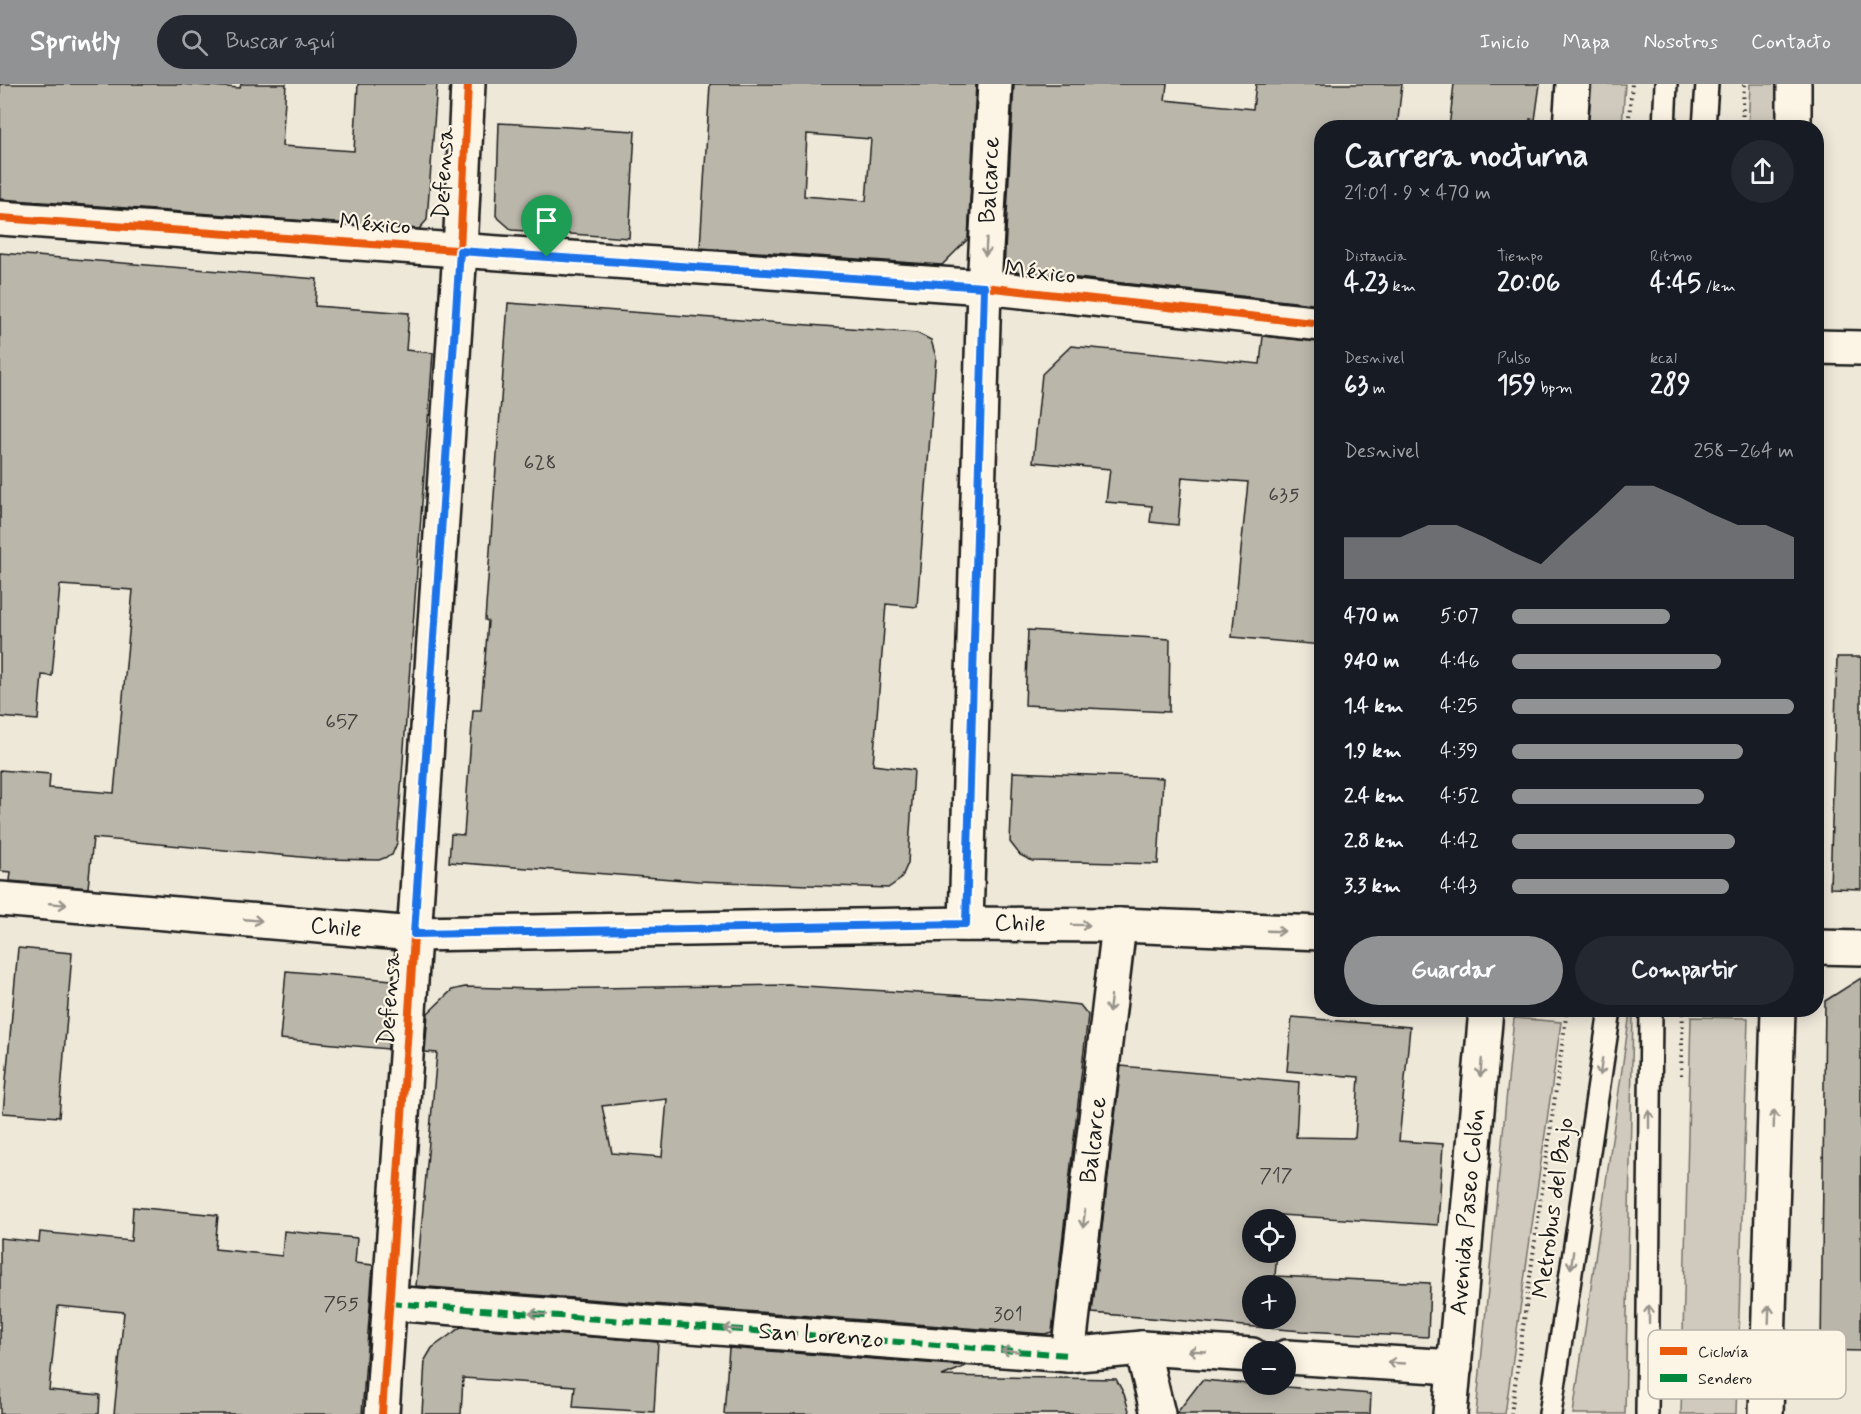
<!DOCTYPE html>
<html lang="es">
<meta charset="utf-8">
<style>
:root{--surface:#171b24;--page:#242831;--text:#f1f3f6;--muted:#9ea1a6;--accent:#919294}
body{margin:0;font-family:Mynerve,sans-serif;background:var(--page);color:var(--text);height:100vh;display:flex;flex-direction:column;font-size:22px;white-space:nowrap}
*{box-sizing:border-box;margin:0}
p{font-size:20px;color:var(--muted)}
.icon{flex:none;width:33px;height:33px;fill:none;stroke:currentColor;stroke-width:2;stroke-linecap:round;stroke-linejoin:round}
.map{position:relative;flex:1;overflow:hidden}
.side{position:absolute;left:1314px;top:36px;width:510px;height:897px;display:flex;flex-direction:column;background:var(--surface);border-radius:24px;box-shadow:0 3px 15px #0003}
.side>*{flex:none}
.fabs{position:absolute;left:1242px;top:1125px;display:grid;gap:12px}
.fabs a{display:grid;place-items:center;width:54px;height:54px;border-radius:50%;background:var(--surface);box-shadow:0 3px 15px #0003;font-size:30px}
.pin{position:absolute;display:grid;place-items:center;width:51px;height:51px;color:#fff;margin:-62px -26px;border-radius:50% 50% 50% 0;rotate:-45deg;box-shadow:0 0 6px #0007}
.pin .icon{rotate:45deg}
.round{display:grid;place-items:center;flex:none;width:63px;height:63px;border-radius:32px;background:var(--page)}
.summary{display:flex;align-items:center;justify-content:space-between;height:102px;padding:0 30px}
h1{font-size:33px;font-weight:700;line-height:45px}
.figures{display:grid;grid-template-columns:repeat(3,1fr);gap:9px;height:102px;padding:6px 30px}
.figures div{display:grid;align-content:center}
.figures b{font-size:26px;font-weight:700}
.figures small{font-size:16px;font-weight:400}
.figures p{font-size:16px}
.chart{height:168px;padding:12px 30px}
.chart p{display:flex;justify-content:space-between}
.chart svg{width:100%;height:108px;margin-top:6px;fill:var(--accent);opacity:.7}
.action{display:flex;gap:12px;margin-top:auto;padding:12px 30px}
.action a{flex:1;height:69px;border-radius:36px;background:var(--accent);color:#fff;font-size:24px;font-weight:700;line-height:69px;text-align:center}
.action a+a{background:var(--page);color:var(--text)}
ul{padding:0 30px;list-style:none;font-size:20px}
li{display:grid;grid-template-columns:96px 72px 1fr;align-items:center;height:45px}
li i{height:15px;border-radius:8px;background:var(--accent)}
header{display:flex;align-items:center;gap:36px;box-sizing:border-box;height:84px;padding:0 30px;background:var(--accent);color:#fff}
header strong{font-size:28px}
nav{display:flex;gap:33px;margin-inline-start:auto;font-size:21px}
.search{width:420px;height:54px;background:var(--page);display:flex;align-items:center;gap:15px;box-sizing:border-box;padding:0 21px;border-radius:33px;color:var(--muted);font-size:22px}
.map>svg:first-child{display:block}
.green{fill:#cfcabd;stroke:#76736c;stroke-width:1.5}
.building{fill:#bab6aa;stroke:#1c1c1c;stroke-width:1.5;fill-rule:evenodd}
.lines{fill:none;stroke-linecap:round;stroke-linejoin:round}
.lane-casing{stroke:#1c1c1c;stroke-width:26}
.street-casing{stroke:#1c1c1c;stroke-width:38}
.primary-casing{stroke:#1c1c1c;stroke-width:38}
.path{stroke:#1c1c1c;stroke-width:4;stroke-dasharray:1.5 4.5;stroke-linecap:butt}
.lane{stroke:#fcf5e5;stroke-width:21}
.street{stroke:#fcf5e5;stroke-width:33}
.primary{stroke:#fcf5e5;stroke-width:33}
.quiet{stroke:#00873e;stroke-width:6;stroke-dasharray:12 6;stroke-linecap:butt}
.cycleway-casing{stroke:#fcf5e5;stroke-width:11}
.cycleway{stroke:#e8590c;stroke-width:8}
.oneway{stroke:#97938b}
.route-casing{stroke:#fff;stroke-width:12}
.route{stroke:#1a73e8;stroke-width:8}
.labels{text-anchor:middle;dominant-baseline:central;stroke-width:4.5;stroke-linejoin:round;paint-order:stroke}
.number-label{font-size:21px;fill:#444240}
.street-label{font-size:24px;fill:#1c1c1c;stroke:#fcf5e5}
.key{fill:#fcf5e5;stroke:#b9b4a9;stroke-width:1.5}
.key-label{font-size:16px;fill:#1c1c1c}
</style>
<header>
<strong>Sprintly</strong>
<div class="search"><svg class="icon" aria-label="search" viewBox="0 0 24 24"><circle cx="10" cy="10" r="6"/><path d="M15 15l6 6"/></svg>Buscar aquí</div>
<nav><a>Inicio</a><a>Mapa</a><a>Nosotros</a><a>Contacto</a></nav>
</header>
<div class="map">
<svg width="1861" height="1330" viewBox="0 0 1861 1330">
<rect width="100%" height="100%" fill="#eee8d9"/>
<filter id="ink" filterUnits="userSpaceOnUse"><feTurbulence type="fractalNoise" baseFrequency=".0167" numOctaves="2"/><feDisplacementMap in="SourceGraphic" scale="12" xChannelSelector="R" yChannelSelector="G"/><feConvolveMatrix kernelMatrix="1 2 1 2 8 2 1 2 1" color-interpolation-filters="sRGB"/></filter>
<g filter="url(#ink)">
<g class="green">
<path d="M 1592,0 L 1625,0 L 1622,43 L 1588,43 Z"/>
<path d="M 1750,0 L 1778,0 L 1777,43 L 1748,44 Z"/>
<path d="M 1630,929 L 1633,929 L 1625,1330 L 1573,1330 Z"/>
<path d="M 1691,933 L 1748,934 L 1736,1330 L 1681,1330 Z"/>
<path d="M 1514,934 L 1561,938 L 1505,1330 L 1476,1330 Z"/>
</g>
<g class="building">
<path d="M 0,0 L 180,0 L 240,4 L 241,0 L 286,0 L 282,62 L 354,67 L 358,0 L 437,0 L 427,136 L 419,145 L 0,115 Z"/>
<path d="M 710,0 L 976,0 L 968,155 L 942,181 L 700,164 ZM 807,50 L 871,55 L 866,117 L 804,112 Z"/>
<path d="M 1014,0 L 1167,0 L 1165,16 L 1253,25 L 1256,0 L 1402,0 L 1397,44 L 1322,44 L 1322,221 L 1004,186 Z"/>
<path d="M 1454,0 L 1540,0 L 1535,36 L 1530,35 L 1529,44 L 1449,44 Z"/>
<path d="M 499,39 L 635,47 L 629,154 L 512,146 L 496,132 Z"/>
<path d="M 0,169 L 317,195 L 315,222 L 409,229 L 406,266 L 433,269 L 397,759 L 392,771 L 379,776 L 323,775 L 93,754 L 88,804 L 10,797 L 11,788 L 0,787 L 0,686 L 50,690 L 49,704 L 114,709 L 133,506 L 60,501 L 52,592 L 42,591 L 38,636 L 0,633 Z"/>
<path d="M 508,219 L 917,249 L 931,256 L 936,273 L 917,523 L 886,520 L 873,681 L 914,686 L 908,779 L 901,795 L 888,804 L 698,797 L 449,778 L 451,750 L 464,751 L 473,626 L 481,626 L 488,537 L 485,536 Z"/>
<path d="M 1263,252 L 1322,258 L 1322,561 L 1232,553 L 1248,398 L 1182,393 L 1178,441 L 1150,438 L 1152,422 L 1106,418 L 1110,385 L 1033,378 L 1042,290 L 1071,262 L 1260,280 Z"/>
<path d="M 1028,546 L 1170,555 L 1169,628 L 1025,621 Z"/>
<path d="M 1837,573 L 1861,573 L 1861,805 L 1830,804 Z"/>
<path d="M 1013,688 L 1163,694 L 1158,780 L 1032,777 L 1020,771 L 1010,758 Z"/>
<path d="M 18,864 L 72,869 L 59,1033 L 3,1029 Z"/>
<path d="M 286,887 L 392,896 L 388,965 L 280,955 Z"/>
<path d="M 1861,894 L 1861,1267 L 1821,1266 L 1825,917 Z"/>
<path d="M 788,901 L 1034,916 L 1080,921 L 1088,931 L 1052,1248 L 1045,1250 L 416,1202 L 437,969 L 425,968 L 428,929 L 452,906 L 465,903 L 534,905 ZM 667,1015 L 662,1073 L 612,1069 L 602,1022 Z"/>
<path d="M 1292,933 L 1410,943 L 1399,1057 L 1443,1060 L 1438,1141 L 1280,1131 L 1280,1136 L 1252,1136 L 1252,1168 L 1277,1168 L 1275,1192 L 1430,1199 L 1428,1253 L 1302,1247 L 1092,1229 L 1121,982 L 1299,998 L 1296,1053 L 1355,1054 L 1359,993 L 1287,987 ZM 1252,1202 L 1286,1202 L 1286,1234 L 1252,1234 Z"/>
<path d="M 133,1123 L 218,1131 L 215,1165 L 282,1172 L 284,1147 L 357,1154 L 355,1179 L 373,1181 L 362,1330 L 114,1330 L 124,1228 L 58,1222 L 49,1306 L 100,1311 L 99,1330 L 0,1330 L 0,1154 L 39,1158 L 40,1148 L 131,1157 Z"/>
<path d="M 461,1243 L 658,1258 L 654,1328 L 573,1323 L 575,1302 L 463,1294 L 461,1330 L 422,1330 L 425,1276 L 432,1264 Z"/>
<path d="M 729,1264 L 966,1282 L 942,1292 L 1116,1295 L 1124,1310 L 1130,1330 L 724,1330 Z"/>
<path d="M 1202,1296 L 1371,1310 L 1370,1330 L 1176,1330 Z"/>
</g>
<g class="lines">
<defs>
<g id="lane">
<path d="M 1664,44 L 1666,0"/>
<path d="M 1704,44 L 1707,0"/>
<path d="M 1550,1330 L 1610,926"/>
<path d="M 1647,1330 L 1651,926"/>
</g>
<g id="street">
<path d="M 0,134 L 984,203 L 1322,240"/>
<path d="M 1816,263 L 1861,264"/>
<path d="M 0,815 L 414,850 L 966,840 L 1119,841 L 1322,849"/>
<path d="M 966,840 L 984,203 L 995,0"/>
<path d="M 1816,863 L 1861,864"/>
<path d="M 390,1219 L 1068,1271 L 1142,1264 L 1252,1271"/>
<path d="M 1142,1264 L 1158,1330"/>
<path d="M 1068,1271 L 1119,841"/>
<path d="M 1286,1273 L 1455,1283"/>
<path d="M 382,1330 L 460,167 L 468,0"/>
</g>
<g id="primary">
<path d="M 1570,44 L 1573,0"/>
<path d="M 1794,44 L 1794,0"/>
<path d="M 1450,1330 L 1486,926"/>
<path d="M 1766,1330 L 1778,926"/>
</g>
</defs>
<use href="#lane" class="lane-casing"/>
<use href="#street" class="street-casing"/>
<use href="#primary" class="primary-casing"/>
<g class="path">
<path d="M 1628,44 L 1632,0"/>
<path d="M 1742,44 L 1744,0"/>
<path d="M 1681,991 L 1683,926"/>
<path d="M 1511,1330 L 1567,926"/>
</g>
<use href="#lane" class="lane"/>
<use href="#street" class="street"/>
<use href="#primary" class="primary"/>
<path class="quiet" d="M 390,1219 L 1068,1271"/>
<defs>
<g id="cycleway">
<path d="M 0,134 L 984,203 L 1322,240"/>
<path d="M 382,1330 L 460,167 L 468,0"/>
</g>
</defs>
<use href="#cycleway" class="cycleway-casing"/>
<use href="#cycleway" class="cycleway"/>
</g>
<defs><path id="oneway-shaft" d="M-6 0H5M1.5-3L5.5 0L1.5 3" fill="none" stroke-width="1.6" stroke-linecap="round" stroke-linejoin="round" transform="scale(1.5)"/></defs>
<g class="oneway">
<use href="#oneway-shaft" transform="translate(986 163) rotate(93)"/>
<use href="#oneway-shaft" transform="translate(58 820) rotate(5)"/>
<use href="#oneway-shaft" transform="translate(253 836) rotate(5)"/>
<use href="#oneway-shaft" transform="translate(1081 841) rotate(1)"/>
<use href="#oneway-shaft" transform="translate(1276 847) rotate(2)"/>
<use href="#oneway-shaft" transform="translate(1110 920) rotate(97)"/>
<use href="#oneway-shaft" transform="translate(1601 983) rotate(98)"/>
<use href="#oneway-shaft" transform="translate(1481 984) rotate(95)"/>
<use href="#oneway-shaft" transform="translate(1649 1035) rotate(-90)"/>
<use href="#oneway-shaft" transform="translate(1774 1035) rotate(-88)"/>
<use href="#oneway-shaft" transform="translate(1084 1135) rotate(97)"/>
<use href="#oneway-shaft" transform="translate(1572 1176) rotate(98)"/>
<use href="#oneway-shaft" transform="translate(538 1230) rotate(-176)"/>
<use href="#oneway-shaft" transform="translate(1649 1230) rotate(-90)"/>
<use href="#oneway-shaft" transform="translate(1769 1230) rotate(-88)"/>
<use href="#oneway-shaft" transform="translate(732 1245) rotate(-176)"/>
<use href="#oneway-shaft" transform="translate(1010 1267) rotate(-176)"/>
<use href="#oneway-shaft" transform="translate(1197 1267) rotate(-177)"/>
<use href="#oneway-shaft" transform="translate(1396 1279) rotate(-177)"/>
</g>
</g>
<g class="lines" filter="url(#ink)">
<defs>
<path id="route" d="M 460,167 L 984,203 L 966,840 L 414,850 Z"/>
</defs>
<use href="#route" class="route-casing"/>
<use href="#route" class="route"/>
</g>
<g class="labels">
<g class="number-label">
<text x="540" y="379">628</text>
<text x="1284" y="411">635</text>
<text x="342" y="638">657</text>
<text x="1276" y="1092">717</text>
<text x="341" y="1220">755</text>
<text x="1008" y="1231">301</text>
</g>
<g class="street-label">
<text transform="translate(444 89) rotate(-87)">Defensa</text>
<text transform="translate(990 96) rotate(-87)">Balcarce</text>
<text transform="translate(375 141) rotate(4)">México</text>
<text transform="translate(1040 189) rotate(6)">México</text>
<text transform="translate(1020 840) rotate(1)">Chile</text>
<text transform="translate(336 844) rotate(5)">Chile</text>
<text transform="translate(390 915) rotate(-86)">Defensa</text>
<text transform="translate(1094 1056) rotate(-83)">Balcarce</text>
<text transform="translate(1554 1124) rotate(-82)">Metrobus del Bajo</text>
<text transform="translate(1468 1128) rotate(-85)">Avenida Paseo Colón</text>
<text transform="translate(821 1252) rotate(4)">San Lorenzo</text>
</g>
</g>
<rect x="1648" y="1246" width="198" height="69" rx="9" class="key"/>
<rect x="1660" y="1263" width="27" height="8" fill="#e8590c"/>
<rect x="1660" y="1290" width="27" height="8" fill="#00873e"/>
<g class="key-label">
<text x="1698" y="1273">Ciclovía</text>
<text x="1698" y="1300">Sendero</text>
</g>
</svg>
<div class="fabs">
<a><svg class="icon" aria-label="locate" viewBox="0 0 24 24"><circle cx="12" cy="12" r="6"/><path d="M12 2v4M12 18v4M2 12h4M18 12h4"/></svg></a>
<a>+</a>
<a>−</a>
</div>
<div class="pin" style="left:547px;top:173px;background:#1e9e55"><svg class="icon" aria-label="arrive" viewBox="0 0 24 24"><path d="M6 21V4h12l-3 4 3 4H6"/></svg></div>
<section class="side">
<div class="summary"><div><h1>Carrera nocturna</h1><p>21:01 · 9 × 470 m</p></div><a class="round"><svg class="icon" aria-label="share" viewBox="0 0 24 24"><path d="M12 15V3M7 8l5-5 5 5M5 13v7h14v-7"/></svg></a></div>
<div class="figures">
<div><p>Distancia</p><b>4.23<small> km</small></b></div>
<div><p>Tiempo</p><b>20:06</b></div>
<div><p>Ritmo</p><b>4:45<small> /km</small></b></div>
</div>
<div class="figures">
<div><p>Desnivel</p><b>63<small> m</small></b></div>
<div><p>Pulso</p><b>159<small> bpm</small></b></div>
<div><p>kcal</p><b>289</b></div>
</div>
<div class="chart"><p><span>Desnivel</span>258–264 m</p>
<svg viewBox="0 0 160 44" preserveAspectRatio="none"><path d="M0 44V27L10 27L20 27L30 22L40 22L50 27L60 33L70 38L80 27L90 17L100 6L110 6L120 11L130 17L140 22L150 22L160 27V44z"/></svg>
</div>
<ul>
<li><b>470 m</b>5:07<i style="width:56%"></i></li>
<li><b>940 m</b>4:46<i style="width:74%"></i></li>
<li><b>1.4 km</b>4:25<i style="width:100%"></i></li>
<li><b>1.9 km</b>4:39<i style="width:82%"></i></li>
<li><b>2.4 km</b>4:52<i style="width:68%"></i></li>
<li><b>2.8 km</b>4:42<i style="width:79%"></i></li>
<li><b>3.3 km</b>4:43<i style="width:77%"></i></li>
</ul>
<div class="action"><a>Guardar</a><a>Compartir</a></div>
</section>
</div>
